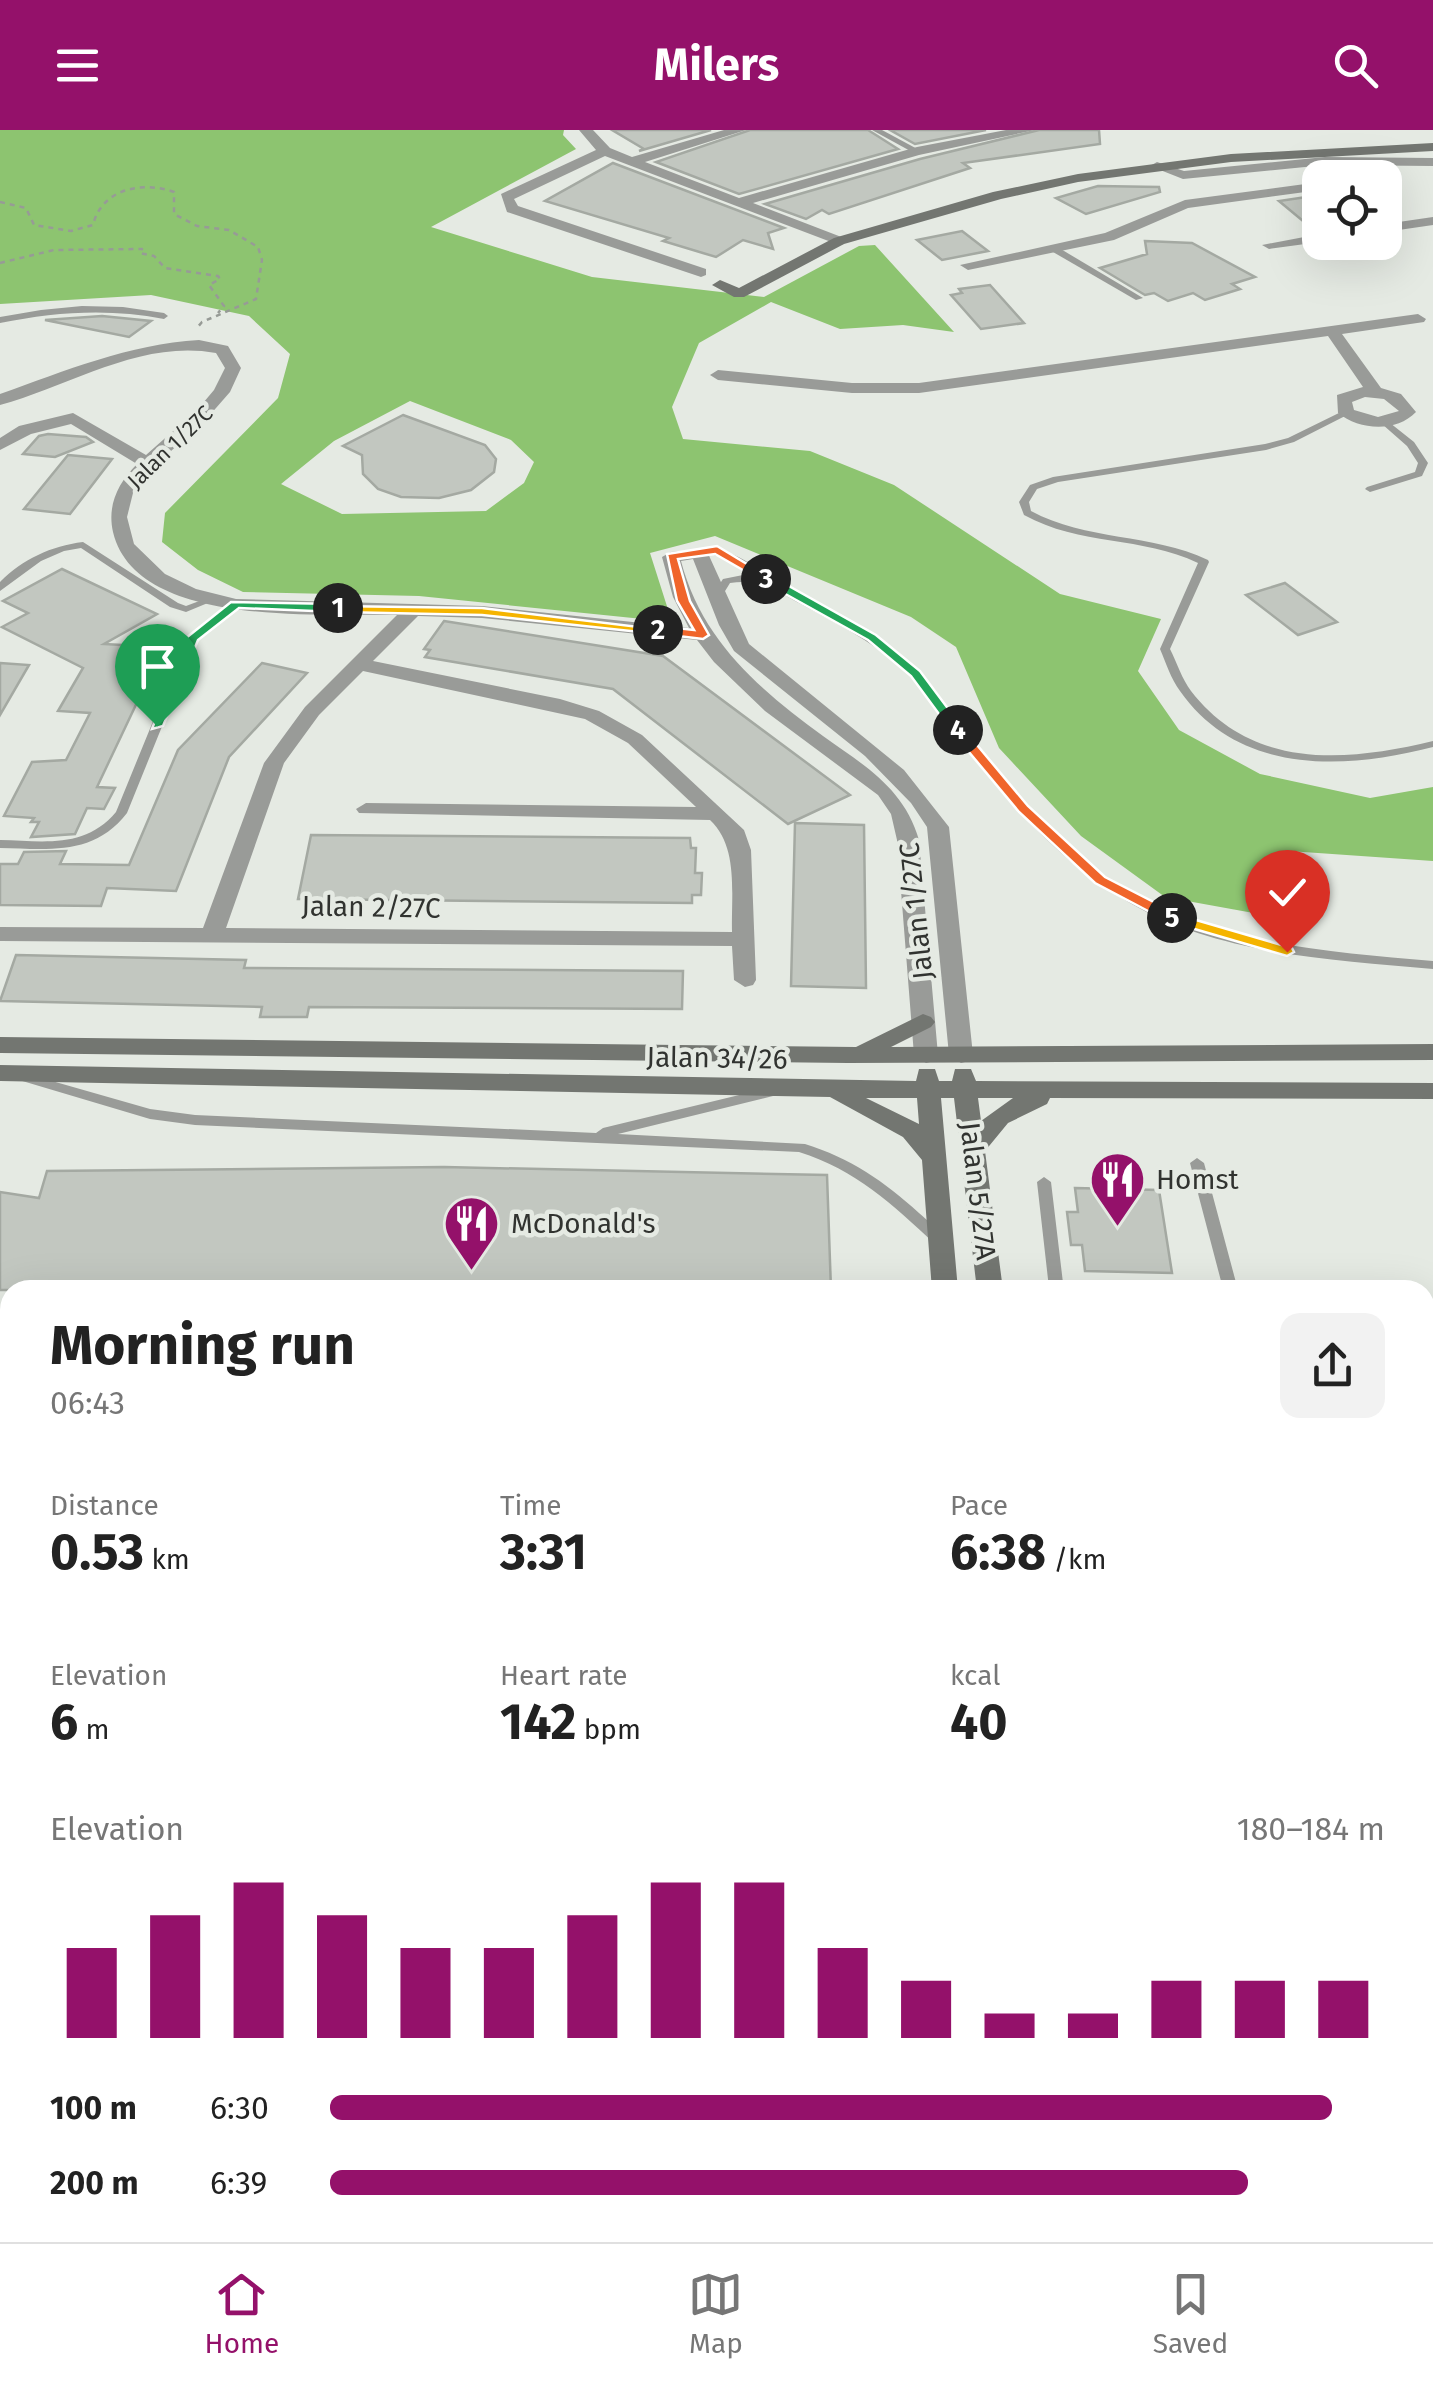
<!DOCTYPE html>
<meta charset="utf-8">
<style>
:root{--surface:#fff;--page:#f2f2f2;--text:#222;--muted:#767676;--line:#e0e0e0;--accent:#94116a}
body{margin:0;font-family:"Fira Sans",sans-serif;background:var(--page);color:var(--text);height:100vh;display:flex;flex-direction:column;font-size:38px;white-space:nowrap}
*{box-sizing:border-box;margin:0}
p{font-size:32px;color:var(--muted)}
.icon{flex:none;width:55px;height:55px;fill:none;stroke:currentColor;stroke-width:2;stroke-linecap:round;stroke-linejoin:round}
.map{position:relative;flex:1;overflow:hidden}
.sheet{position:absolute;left:0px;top:1150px;width:1435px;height:962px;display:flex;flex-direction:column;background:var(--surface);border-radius:30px 30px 0 0;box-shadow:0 10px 40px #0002}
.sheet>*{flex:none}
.fabs{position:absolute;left:1302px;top:30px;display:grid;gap:20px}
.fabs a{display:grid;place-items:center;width:100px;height:100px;border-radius:20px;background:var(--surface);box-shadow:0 10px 40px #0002;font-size:50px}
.pin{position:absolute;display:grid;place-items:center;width:85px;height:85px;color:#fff;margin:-102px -42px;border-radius:50% 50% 50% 0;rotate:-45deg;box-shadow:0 0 10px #0007}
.pin .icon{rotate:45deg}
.km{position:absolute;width:50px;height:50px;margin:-25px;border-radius:50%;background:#222;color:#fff;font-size:28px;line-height:50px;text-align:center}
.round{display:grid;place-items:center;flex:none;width:105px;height:105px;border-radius:20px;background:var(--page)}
.headline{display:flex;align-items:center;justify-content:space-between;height:170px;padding:0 50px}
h1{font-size:55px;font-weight:700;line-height:75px}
.figures{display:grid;grid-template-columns:repeat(3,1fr);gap:15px;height:170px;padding:10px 50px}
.figures div{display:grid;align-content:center}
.figures b{font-size:50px;font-weight:700}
.figures small{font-size:28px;font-weight:400}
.figures p{font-size:28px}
.chart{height:280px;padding:20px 50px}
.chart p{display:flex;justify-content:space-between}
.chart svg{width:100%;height:180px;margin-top:10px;stroke:var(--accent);stroke-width:6}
ul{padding:0 50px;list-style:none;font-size:32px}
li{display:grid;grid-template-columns:160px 120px 1fr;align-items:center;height:75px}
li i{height:25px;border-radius:12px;background:var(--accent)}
header{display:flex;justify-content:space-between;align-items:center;height:130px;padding:0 50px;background:var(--accent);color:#fff;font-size:45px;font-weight:700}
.tabs{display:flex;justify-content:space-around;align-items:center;height:140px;border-top:2px solid var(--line);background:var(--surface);font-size:28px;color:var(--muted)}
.tabs a{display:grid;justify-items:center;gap:5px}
.tabs .active{color:var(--accent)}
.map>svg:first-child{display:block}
.forest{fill:#8dc470;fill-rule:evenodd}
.building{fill:#c2c7c0;stroke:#a4a9a2;stroke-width:2.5}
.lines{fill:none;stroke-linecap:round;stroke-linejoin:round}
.path{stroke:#979b96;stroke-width:2.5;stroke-dasharray:5 5;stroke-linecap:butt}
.lane{fill:#999b98;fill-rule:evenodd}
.street{fill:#999b98;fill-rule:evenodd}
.secondary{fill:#737671;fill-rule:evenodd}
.split-1{fill:#22a559;stroke:#fff;stroke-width:2.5}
.split-2{fill:#f5b400;stroke:#fff;stroke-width:2.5}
.split-3{fill:#f0652b;stroke:#fff;stroke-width:2.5}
.split-4{fill:#22a559;stroke:#fff;stroke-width:2.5}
.split-5{fill:#f0652b;stroke:#fff;stroke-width:2.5}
.split-6{fill:#f5b400;stroke:#fff;stroke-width:2.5}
.labels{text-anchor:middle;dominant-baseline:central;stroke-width:9;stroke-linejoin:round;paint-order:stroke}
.far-street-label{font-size:22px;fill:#313330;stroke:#e5eae3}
.street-label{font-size:28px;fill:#313330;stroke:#e5eae3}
.poi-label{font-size:28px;fill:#313330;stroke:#e5eae3;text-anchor:start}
</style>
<header><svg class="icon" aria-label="menu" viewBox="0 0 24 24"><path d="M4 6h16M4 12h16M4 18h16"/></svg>Milers<svg class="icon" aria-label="search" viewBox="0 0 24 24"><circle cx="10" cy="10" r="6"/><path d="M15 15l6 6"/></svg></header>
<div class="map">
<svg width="1433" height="2112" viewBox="0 0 1433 2112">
<rect width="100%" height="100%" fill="#e5eae3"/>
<path class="forest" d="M 0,0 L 564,0 L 563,5 L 576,19 L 431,97 L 592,147 L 764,167 L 859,116 L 875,115 L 954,202 L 903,195 L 840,199 L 771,172 L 699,213 L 672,277 L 683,309 L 810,321 L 894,355 L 1060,464 L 1161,489 L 1138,541 L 1179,600 L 1260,644 L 1370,668 L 1433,657 L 1433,731 L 1289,721 L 1270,786 L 1165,767 L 1081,706 L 999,618 L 956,517 L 911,487 L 715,406 L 650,423 L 672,492 L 419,466 L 243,462 L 198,440 L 162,412 L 165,383 L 278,268 L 290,224 L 249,186 L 151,165 L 0,174 ZM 410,271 L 511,310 L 534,332 L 524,353 L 486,381 L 342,384 L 281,354 L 334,311 Z"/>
<g class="building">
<path d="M 612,0 L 711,0 L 639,21 L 644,19 Z"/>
<path d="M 750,0 L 868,0 L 898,19 L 739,64 L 656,32 Z"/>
<path d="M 890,0 L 986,0 L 915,14 Z"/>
<path d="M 1039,0 L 1099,0 L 1100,14 L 963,33 L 970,38 L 829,84 L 822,80 L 806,89 L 765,74 L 920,29 Z"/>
<path d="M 613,33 L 784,98 L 768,103 L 773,119 L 743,110 L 716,127 L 663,111 L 669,108 L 545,71 Z"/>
<path d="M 1098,56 L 1159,57 L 1160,62 L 1086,84 L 1056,68 Z"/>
<path d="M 1320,65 L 1320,100 L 1315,101 L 1279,71 Z"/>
<path d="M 962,101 L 988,121 L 942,130 L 917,110 Z"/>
<path d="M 1145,111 L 1192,113 L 1255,147 L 1232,154 L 1240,159 L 1205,170 L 1193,163 L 1168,171 L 1154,163 L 1145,165 L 1100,138 L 1147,124 Z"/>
<path d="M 990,155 L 1024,193 L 981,199 L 951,165 L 962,163 L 959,159 Z"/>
<path d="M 102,186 L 151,191 L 129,207 L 45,190 Z"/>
<path d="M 403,285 L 485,315 L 496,329 L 494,342 L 471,360 L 439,368 L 401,367 L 378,359 L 363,344 L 362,325 L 343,316 Z"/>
<path d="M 48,304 L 86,307 L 93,312 L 55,327 L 23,324 L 39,306 Z"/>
<path d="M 68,325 L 112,329 L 70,384 L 24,379 Z"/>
<path d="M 62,439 L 157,484 L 104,514 L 158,517 L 154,526 L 159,526 L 97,657 L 115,658 L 104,679 L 87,678 L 75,704 L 31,707 L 39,692 L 31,692 L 34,688 L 4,686 L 32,632 L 66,630 L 90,583 L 58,581 L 83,538 L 2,497 L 28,483 L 3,471 Z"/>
<path d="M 1285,453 L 1337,492 L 1298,505 L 1246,465 Z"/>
<path d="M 444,491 L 663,526 L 850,665 L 788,694 L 613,559 L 425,527 L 430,520 L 424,519 Z"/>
<path d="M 0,533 L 29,535 L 0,585 Z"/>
<path d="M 262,533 L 307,543 L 229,627 L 176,761 L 107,758 L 101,776 L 0,775 L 0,734 L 18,734 L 24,722 L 66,721 L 60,734 L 129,735 L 178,620 Z"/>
<path d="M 795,693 L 864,695 L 866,858 L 791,856 Z"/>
<path d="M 311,705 L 690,708 L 691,718 L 696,718 L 695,743 L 702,743 L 701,765 L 692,765 L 692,773 L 298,769 Z"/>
<path d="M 16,825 L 246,830 L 244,838 L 683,841 L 682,879 L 309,877 L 307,887 L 260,887 L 262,877 L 0,871 Z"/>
<path d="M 444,1037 L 827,1045 L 831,1160 L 0,1160 L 0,1062 L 39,1068 L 47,1041 Z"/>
<path d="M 1075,1058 L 1159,1060 L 1172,1143 L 1085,1141 L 1082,1115 L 1071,1115 L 1067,1082 L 1078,1082 Z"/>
</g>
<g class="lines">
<g class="path">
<path d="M 0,72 L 26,78 L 34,95 L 71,101 L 93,95 C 102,58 143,51 174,62 L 174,84 L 197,96 L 229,100 L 258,117 L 262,130 L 256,169 L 202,192 L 197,198"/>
<path d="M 0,133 L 54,120 L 142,119 L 140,123 L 154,126 L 165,138 L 218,146 L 220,149 L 209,155 L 224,176 L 218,183"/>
</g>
<g class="lane">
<path d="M 872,0 L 882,0 L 921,21 L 914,23 Z"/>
<path d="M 1053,118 L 1059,118 L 1143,168 L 1136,170 L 1053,122 Z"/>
<path d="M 82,176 L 123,177 L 164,183 L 168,186 L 164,189 C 108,178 55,182 0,193 L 0,187 L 41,180 Z"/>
<path d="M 1343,281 L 1351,283 L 1294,312 L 1266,320 L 1058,352 L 1037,359 L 1029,372 L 1031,381 C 1086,411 1151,403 1208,430 L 1209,432 L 1170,519 C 1177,533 1182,549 1191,561 C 1252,640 1346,632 1433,611 L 1433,617 C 1344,640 1239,645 1180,561 C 1171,549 1166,533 1160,519 L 1198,433 C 1142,406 1080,416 1024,385 L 1019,372 L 1030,355 L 1053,347 L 1265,314 L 1288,308 Z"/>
<path d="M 1385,289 L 1414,312 L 1428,333 L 1422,346 L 1370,362 L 1365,359 L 1367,357 L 1415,342 L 1418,333 L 1407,316 L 1382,294 L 1380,292 Z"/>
<path d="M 83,412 L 178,473 L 186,476 L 210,467 L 215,470 L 186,482 L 170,477 L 81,418 L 64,421 L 41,431 L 0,461 L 0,452 C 23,429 51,416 83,412 Z"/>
<path d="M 711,419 C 742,422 764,445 791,460 C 834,486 882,505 918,541 C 934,557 945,578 959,596 C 1002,650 1048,710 1106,748 C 1203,813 1320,821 1433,831 L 1433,839 C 1332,830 1220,825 1130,773 C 1058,732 1006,669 955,605 C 940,585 927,562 909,545 C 878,514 839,495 801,474 C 790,469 779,460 768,456 C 756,452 743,451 730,453 L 722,466 L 714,466 L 713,464 L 723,449 L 743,445 L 758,448 C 746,439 734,429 720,426 C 711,424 703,426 695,423 Z"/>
<path d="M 236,472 L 241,475 L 240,477 L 197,510 L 127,683 C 94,726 49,719 0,718 L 0,710 C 44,711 85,719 116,682 L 187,508 Z"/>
<path d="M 24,943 L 150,979 L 195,985 L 596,1003 L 603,998 L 772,957 L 777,959 L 779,962 L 777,965 L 618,1004 L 805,1014 C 850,1028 884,1051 919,1083 C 928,1091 939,1100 947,1110 L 945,1114 L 935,1114 C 892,1074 856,1040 799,1022 L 195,995 L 150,989 L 19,950 L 17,947 Z"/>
<path d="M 1197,1028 L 1204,1033 L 1238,1160 L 1052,1160 L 1049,1158 L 1037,1052 L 1044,1047 L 1051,1052 L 1063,1153 L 1221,1151 L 1190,1033 Z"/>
<path d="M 10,2052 L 10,2072 L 0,2073 L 0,2053 Z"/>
<rect x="759" y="2102" width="20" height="10"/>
</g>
<g class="street">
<path d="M 579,0 L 593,0 L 610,18 L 632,27 L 724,0 L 746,0 L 645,32 L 739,68 L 917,17 L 1006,0 L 1035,0 L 919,25 L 753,73 L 844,108 L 844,114 L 839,115 L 605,26 L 514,69 L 518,76 L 706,139 L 706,145 L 701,147 L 507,82 L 501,64 L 596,20 Z"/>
<path d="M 1325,27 L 1433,28 L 1433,36 L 1325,35 L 1183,49 L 1150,36 L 1157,32 L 1184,41 Z"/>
<path d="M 1320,52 L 1320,60 L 1188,78 L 1114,110 L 968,140 L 960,135 L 1105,103 L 1185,70 Z"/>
<path d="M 1433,87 L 1433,95 L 1385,102 L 1385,94 Z"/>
<path d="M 1320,104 L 1320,112 L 1269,119 L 1262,115 Z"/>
<path d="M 1418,184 L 1426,189 L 1424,192 L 1342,204 L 1381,258 L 1401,264 L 1416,282 C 1396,303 1359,300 1338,283 L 1337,265 L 1363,257 L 1328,206 L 919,263 L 852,263 L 718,250 L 710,245 L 718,240 L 852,253 L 919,253 ZM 1365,267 L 1384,269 L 1399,281 L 1378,287 L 1354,280 L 1352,272 Z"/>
<path d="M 199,210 L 228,216 L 241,238 L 230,262 L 209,286 L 145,345 L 133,363 L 127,387 L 134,414 L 165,444 L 196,459 L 236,469 L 482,476 L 689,498 L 673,467 L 662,427 L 671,422 L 706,419 L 749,514 L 904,640 L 949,697 L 973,925 L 969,931 L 961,933 L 949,925 L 927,697 L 911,673 L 865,626 L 734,521 L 719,495 L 693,429 L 681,431 C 702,511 759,559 823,606 C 865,636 904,658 919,710 L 938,925 L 934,931 L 926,933 L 914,925 L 897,710 L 891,684 L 878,665 L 765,581 L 714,532 L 697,510 L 482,488 L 418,486 L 373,531 L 560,569 L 599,581 L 642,605 L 744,700 L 751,720 L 756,850 L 753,855 L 745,857 L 734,850 L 732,816 L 0,811 L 0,797 L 203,798 L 264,633 L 305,577 L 397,485 C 322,483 136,499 113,402 C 107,375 118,353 137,334 L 71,294 L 31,304 L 0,320 L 0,308 L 19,296 L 73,283 L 146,325 L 198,279 L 214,260 L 225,238 L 216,223 C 141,209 70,256 0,275 L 0,264 C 65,241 129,214 199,210 ZM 363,541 L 585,589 L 628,613 L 696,677 L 366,673 L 356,679 L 359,683 L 710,690 C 739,717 731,764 732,802 L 226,798 L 284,633 L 319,585 Z"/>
<rect x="0" y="1850" width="10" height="32"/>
<path d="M 64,2102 L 100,2102 L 98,2112 L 62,2112 Z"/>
<rect x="515" y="2102" width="36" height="10"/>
<path d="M 967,2102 L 1003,2102 L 1004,2112 L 968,2112 Z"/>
<path d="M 1197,2102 L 1233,2102 L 1234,2112 L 1198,2112 Z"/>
</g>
<g class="secondary">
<path d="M 1433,13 L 1433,21 L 1231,32 L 1078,52 L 1001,69 L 844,114 L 744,167 L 734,167 L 712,155 L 720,150 L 739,158 L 834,108 L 993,62 L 1078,44 L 1231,24 Z"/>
<path d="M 923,884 L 931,887 L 935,892 L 931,897 L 891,917 L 1433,914 L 1433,930 L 848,933 L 0,923 L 0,907 L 856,917 Z"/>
<path d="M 0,935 L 916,951 L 919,939 L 935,939 L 939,951 L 952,951 L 955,939 L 971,939 L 976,951 L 1433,953 L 1433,969 L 1050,968 L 1047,974 L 1008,993 L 985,1021 L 1003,1160 L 977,1160 L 954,968 L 941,968 L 958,1160 L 932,1160 L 922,1030 L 903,1007 L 830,967 L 0,951 ZM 866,968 L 917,968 L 919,994 ZM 978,968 L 1013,968 L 981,991 Z"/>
<rect x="0" y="1679" width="10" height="30"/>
<path d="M 10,1731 L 10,1761 L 0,1762 L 0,1732 Z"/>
</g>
</g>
<path class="split-1" d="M 231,472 L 338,474 L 344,478 L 338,482 L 239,478 L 198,510 L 163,596 L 152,599 L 186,508 Z"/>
<path class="split-2" d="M 334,476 L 482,478 L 664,500 L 658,504 L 482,485 L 338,482 Z"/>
<path class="split-3" d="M 717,416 L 772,449 L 762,451 L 715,424 L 678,429 L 690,471 L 709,505 L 703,509 L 653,503 L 658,496 L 694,500 L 677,471 L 667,424 Z"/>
<path class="split-4" d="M 762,446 L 771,446 L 876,505 L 920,541 L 964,600 L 962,603 L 953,603 L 911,546 L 868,510 L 762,451 Z"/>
<path class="split-5" d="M 953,597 L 962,597 L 1028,676 L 1105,747 L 1177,784 L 1177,791 L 1167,791 L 1095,753 L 1019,682 L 953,603 Z"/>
<path class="split-6" d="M 1172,783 L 1292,818 L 1294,822 L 1287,826 L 1167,791 L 1167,784 Z"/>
<defs>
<symbol id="restaurant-pin" viewBox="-11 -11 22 30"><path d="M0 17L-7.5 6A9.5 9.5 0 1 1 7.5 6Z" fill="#94116a" stroke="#e5eae3"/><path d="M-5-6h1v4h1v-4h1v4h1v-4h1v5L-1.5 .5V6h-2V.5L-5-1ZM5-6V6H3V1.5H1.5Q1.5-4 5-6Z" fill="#fff"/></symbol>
</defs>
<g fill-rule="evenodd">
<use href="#restaurant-pin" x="1086" y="1018" width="63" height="86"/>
<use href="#restaurant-pin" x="440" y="1062" width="63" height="86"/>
</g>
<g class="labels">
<g class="far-street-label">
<text transform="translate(170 317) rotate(-44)">Jalan 1/27C</text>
</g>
<g class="street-label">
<text transform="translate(371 777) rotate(1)">Jalan 2/27C</text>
<text transform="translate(916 781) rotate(-96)">Jalan 1/27C</text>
<text transform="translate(717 928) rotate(1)">Jalan 34/26</text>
<text transform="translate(978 1061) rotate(83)">Jalan 5/27A</text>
</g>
<g class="poi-label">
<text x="1156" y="1049">Homst</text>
<text x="511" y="1093">McDonald's</text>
</g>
</g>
</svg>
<div class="fabs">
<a><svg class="icon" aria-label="locate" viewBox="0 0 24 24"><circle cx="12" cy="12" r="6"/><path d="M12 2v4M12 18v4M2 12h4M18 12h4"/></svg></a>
</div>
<div class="pin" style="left:157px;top:596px;background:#1e9e55"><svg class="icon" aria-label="arrive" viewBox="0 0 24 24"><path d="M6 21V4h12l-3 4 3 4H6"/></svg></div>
<div class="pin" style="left:1287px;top:822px;background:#d93025"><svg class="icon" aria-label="check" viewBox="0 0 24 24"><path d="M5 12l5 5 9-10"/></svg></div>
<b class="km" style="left:338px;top:478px">1</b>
<b class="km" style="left:658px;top:500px">2</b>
<b class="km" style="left:766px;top:449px">3</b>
<b class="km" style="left:958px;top:600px">4</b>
<b class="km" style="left:1172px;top:788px">5</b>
<section class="sheet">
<div class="headline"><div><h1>Morning run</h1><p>06:43</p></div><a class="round"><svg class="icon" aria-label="share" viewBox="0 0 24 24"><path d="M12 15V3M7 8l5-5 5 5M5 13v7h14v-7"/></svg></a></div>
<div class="figures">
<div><p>Distance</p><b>0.53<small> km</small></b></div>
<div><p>Time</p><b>3:31</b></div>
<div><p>Pace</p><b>6:38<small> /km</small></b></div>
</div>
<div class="figures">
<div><p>Elevation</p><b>6<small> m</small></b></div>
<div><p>Heart rate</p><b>142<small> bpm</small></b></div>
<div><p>kcal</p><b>40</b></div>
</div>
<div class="chart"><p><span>Elevation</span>180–184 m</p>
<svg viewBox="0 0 160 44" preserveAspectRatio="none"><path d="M5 44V22M15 44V14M25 44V6M35 44V14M45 44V22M55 44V22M65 44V14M75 44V6M85 44V6M95 44V22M105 44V30M115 44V38M125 44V38M135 44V30M145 44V30M155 44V30"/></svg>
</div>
<ul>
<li><b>100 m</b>6:30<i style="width:95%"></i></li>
<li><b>200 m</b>6:39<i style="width:87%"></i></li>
</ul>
</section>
</div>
<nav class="tabs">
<a class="active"><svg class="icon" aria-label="home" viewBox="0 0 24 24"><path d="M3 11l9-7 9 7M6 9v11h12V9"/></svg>Home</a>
<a><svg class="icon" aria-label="map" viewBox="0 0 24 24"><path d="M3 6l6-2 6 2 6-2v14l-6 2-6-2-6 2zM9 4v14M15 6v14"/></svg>Map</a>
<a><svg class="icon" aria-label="saved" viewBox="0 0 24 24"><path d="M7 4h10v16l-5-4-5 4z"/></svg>Saved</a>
</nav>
